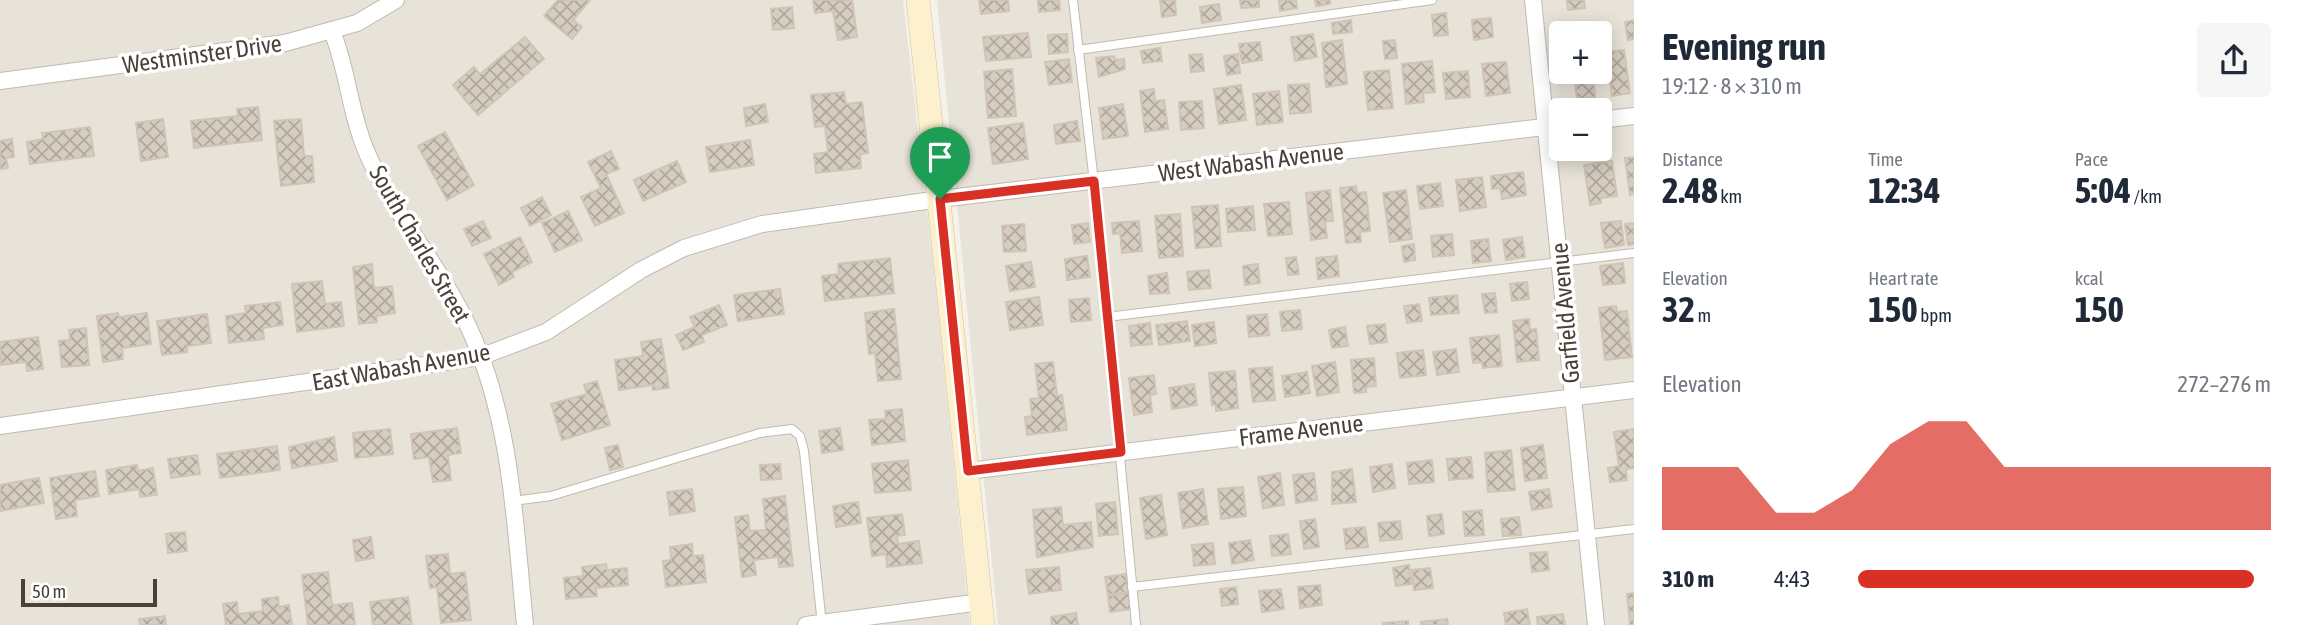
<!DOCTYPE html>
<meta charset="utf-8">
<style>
:root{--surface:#fff;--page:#f6f6f7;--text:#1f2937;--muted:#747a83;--accent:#d93025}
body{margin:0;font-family:"Asap Condensed",sans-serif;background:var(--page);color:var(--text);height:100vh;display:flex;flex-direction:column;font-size:26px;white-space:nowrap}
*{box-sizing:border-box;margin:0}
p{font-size:23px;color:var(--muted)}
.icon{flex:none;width:38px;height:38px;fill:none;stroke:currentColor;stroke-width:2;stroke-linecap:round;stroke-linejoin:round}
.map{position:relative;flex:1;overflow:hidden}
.panel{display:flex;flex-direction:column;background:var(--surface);width:665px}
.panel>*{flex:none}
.fabs{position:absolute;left:1549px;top:21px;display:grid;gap:14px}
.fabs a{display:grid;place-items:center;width:63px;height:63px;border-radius:7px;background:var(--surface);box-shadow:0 4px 18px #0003;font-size:35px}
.scale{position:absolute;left:21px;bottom:18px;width:136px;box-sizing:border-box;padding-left:7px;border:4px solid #494239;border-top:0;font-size:19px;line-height:24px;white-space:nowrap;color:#494239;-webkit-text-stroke:5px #fff;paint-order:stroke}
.pin{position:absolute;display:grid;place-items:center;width:60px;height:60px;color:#fff;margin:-72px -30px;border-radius:50% 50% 50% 0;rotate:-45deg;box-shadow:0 0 7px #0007}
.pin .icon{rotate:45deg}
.round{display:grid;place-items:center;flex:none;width:74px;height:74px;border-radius:7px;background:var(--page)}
.summary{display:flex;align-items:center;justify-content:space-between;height:119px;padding:0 28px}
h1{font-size:38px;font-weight:700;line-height:52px}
.figures{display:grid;grid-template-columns:repeat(3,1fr);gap:10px;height:119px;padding:7px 28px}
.figures div{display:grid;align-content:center}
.figures b{font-size:35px;font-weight:700}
.figures small{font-size:19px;font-weight:400}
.figures p{font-size:19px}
.chart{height:196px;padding:14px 28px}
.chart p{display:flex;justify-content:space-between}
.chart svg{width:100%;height:126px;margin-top:7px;fill:var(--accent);opacity:.7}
ul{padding:0 28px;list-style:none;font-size:23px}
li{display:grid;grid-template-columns:112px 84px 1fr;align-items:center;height:52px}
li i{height:18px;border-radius:9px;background:var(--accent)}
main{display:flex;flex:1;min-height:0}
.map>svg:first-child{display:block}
.residential{fill:#e8e3d9;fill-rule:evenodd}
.building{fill:url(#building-cross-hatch);stroke:#d0c5b4;stroke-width:2}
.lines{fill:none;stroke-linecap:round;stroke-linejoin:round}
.service-casing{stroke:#c0b9ae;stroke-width:10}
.minor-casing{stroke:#c0b9ae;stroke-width:18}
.secondary-casing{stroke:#d1c39d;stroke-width:24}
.service{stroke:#fff;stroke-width:8}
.minor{stroke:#fff;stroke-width:16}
.secondary{stroke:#fcf0ce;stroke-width:23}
.route-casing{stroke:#fff;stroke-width:14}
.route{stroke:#d93025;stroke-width:9}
.labels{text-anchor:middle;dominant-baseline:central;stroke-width:7;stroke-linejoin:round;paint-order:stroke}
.street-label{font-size:24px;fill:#494239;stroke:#fff}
</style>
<main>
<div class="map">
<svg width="1634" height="625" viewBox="0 0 1634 625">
<defs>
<pattern id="building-cross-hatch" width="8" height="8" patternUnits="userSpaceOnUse" patternTransform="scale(1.75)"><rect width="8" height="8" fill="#d6cdc1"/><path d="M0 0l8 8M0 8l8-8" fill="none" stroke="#b0a89e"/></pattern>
</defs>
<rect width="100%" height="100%" fill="#f5f1eb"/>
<g class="residential">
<path d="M 0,0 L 903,0 L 935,281 L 970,625 L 0,625 Z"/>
<path d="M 937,0 L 1634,0 L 1634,625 L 998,625 ZM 1561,33 L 1600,33 L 1600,72 L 1561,72 ZM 1561,110 L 1600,110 L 1600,149 L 1561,149 Z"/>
</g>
<g class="building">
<path d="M 558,0 L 590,0 L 573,20 L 582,27 L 572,39 L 544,16 Z"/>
<path d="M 813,0 L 852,0 L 857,37 L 838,40 L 833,11 L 815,13 Z"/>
<path d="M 979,0 L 1008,0 L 1009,11 L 981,14 Z"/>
<path d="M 1038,0 L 1059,0 L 1060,10 L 1039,12 Z"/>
<path d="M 1160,0 L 1175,0 L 1176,15 L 1162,17 Z"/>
<path d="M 1240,0 L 1259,0 L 1259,7 L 1241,8 Z"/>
<path d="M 1279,0 L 1296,0 L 1297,8 L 1280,11 Z"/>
<path d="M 1315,0 L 1330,0 L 1330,4 L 1316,6 Z"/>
<path d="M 1567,0 L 1584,0 L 1585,8 L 1568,10 Z"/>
<path d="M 1219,4 L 1221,20 L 1202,23 L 1200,7 Z"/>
<path d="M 792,7 L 794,28 L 773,30 L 771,9 Z"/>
<path d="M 1446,13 L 1448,35 L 1434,36 L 1432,15 Z"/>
<path d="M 1491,18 L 1493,37 L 1474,40 L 1472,20 Z"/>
<path d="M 1351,20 L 1352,32 L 1333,34 L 1332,23 Z"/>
<path d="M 1634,20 L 1634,39 L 1628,40 L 1625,22 Z"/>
<path d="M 1028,33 L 1031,57 L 986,61 L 983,37 Z"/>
<path d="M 1067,34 L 1068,52 L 1049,54 L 1048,35 Z"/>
<path d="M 1313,34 L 1317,57 L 1295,61 L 1291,37 Z"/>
<path d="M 525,37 L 544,59 L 478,115 L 453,85 L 474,67 L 480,74 Z"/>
<path d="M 1342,40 L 1347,84 L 1326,87 L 1322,43 Z"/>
<path d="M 1395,40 L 1397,58 L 1385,59 L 1383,41 Z"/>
<path d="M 1260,42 L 1262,60 L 1242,63 L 1239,44 Z"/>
<path d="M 1160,48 L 1162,61 L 1143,63 L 1141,51 Z"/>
<path d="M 1624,50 L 1630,93 L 1612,96 L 1606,52 Z"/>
<path d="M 1202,54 L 1204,71 L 1191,72 L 1189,55 Z"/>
<path d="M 1238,54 L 1240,73 L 1227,75 L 1224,56 Z"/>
<path d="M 1114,56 L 1115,60 L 1124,59 L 1125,69 L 1099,77 L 1096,58 Z"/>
<path d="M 1069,59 L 1072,82 L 1049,85 L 1045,62 Z"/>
<path d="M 1432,61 L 1435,92 L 1423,93 L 1424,102 L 1406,104 L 1402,64 Z"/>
<path d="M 1506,62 L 1510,93 L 1486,96 L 1482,64 Z"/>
<path d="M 1012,69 L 1016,116 L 988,118 L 984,72 Z"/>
<path d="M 1389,70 L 1393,108 L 1368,110 L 1364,72 Z"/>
<path d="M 1468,71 L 1470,97 L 1446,99 L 1443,73 Z"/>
<path d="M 1574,72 L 1593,72 L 1595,97 L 1577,99 Z"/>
<path d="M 1309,84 L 1311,112 L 1290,114 L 1288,85 Z"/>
<path d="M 1241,85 L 1246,120 L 1219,124 L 1214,89 Z"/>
<path d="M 1154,89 L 1155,101 L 1164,100 L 1168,129 L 1145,132 L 1140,91 Z"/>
<path d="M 1279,91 L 1283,122 L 1257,125 L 1253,94 Z"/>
<path d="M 844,92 L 846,104 L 862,102 L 868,153 L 860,154 L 861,168 L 816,173 L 814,154 L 828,152 L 825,126 L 815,127 L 811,95 Z"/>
<path d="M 1202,101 L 1204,128 L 1181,130 L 1179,102 Z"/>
<path d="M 765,104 L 768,122 L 746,126 L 744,108 Z"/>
<path d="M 1123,104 L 1128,136 L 1103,139 L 1099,108 Z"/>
<path d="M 258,107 L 262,140 L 194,148 L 191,121 L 238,116 L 237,109 Z"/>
<path d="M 163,119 L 168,157 L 141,161 L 136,123 Z"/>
<path d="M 301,119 L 304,156 L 312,156 L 314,182 L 281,186 L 274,121 Z"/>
<path d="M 1077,121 L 1080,141 L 1056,144 L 1054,125 Z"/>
<path d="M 1023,123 L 1028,159 L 993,164 L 988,128 Z"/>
<path d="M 90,127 L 94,156 L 30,164 L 27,142 L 43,139 L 42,133 Z"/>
<path d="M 445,132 L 474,185 L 447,200 L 418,146 Z"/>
<path d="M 12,139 L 14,157 L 6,158 L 8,168 L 0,169 L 0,141 Z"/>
<path d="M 750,140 L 754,165 L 710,172 L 706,147 Z"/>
<path d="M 611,151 L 619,169 L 606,174 L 624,213 L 595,226 L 581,197 L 601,188 L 588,162 Z"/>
<path d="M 1634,157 L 1634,194 L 1630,195 L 1625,158 Z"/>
<path d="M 677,161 L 686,182 L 643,201 L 634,180 Z"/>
<path d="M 1612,161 L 1617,196 L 1601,198 L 1601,203 L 1590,205 L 1584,165 Z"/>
<path d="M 1523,172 L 1526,195 L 1502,199 L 1500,188 L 1492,189 L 1491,176 Z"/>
<path d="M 1482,177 L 1486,207 L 1460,211 L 1456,180 Z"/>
<path d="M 1440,183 L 1443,206 L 1420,209 L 1417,186 Z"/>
<path d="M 1356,186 L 1357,193 L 1366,192 L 1370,231 L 1360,232 L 1361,242 L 1346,243 L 1340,188 Z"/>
<path d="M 1330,190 L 1333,221 L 1325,221 L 1327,238 L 1311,240 L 1306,193 Z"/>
<path d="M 1406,190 L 1412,239 L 1390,242 L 1383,193 Z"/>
<path d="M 542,197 L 551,215 L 530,226 L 521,208 Z"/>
<path d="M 1289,202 L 1292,234 L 1268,236 L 1264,204 Z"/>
<path d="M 1218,205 L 1221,246 L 1196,248 L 1192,207 Z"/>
<path d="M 1253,206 L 1255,230 L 1228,232 L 1226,209 Z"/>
<path d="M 568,211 L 582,240 L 555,252 L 542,223 Z"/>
<path d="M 1180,214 L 1183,256 L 1159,258 L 1155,216 Z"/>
<path d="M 483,221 L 491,238 L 472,246 L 464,229 Z"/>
<path d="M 1139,221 L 1142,251 L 1122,253 L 1120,233 L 1113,234 L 1112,223 Z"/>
<path d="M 1621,221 L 1624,245 L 1605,248 L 1601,223 Z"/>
<path d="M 1088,223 L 1090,242 L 1074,244 L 1072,225 Z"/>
<path d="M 1634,223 L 1634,244 L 1628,245 L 1625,224 Z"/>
<path d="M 1024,224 L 1026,251 L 1004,252 L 1002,226 Z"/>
<path d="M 1452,234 L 1454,255 L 1433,257 L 1431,236 Z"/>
<path d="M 520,237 L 532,262 L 512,272 L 514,277 L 499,285 L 484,254 Z"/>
<path d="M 1522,237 L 1525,257 L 1506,260 L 1503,240 Z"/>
<path d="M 1488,239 L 1491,261 L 1473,263 L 1471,241 Z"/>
<path d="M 1414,244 L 1415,260 L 1404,262 L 1402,246 Z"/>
<path d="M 1087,256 L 1090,277 L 1067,280 L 1065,259 Z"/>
<path d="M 1337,256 L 1339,276 L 1318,279 L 1316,258 Z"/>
<path d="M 1296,257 L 1299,274 L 1288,275 L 1286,258 Z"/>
<path d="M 890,258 L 894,293 L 825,301 L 822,276 L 839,274 L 838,264 Z"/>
<path d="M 1031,262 L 1035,287 L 1010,291 L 1006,266 Z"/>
<path d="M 1623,263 L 1625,283 L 1603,285 L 1600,266 Z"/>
<path d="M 372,264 L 374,288 L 392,286 L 395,313 L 376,316 L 377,322 L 359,324 L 353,267 Z"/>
<path d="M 1258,264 L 1260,283 L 1245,285 L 1243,266 Z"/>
<path d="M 1209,270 L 1211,288 L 1189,290 L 1187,272 Z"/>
<path d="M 1167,273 L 1169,293 L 1150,294 L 1148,276 Z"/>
<path d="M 322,281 L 325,304 L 341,302 L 344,326 L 297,332 L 292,284 Z"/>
<path d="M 1527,282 L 1529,299 L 1512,301 L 1510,284 Z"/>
<path d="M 780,289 L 784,314 L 738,321 L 734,295 Z"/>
<path d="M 1495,293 L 1497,312 L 1485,313 L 1482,294 Z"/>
<path d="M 1457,295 L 1459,313 L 1431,315 L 1429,298 Z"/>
<path d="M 1039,297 L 1043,325 L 1010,330 L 1006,302 Z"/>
<path d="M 1089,298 L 1091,320 L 1071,322 L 1069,300 Z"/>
<path d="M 280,302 L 283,325 L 263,328 L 264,339 L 229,343 L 226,316 L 246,313 L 245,306 Z"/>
<path d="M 1419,304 L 1422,321 L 1407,323 L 1404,306 Z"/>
<path d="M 719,305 L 727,325 L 702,335 L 704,342 L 683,350 L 676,335 L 695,327 L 690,317 Z"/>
<path d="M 1616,306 L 1617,312 L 1627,311 L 1632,357 L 1605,360 L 1599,308 Z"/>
<path d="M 894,309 L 901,379 L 878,381 L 875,353 L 869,354 L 865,313 Z"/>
<path d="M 1300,310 L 1302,329 L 1282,331 L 1280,312 Z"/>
<path d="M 118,313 L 119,317 L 147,313 L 151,344 L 122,348 L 123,359 L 103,362 L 97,316 Z"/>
<path d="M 207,314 L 211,343 L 187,346 L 187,352 L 162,355 L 157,321 Z"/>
<path d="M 1267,314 L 1269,335 L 1249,337 L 1247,316 Z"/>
<path d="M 1529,319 L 1530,330 L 1536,329 L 1539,360 L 1517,362 L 1513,321 Z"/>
<path d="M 1187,321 L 1190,341 L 1159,345 L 1156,325 Z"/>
<path d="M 1214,322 L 1216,343 L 1195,346 L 1192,325 Z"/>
<path d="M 1150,323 L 1152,344 L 1131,346 L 1129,326 Z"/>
<path d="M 1385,324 L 1387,342 L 1370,344 L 1367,326 Z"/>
<path d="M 1345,327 L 1348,346 L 1332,348 L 1329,330 Z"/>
<path d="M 86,328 L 89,365 L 62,367 L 59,341 L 70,340 L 69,330 Z"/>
<path d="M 1499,335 L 1502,366 L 1483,368 L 1482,362 L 1473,363 L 1470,338 Z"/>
<path d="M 38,337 L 43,369 L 27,371 L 26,362 L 1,365 L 0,342 Z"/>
<path d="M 661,339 L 669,388 L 653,390 L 652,385 L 619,390 L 615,360 L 643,356 L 641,342 Z"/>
<path d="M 1456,349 L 1459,372 L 1437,375 L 1433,352 Z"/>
<path d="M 1423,350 L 1426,375 L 1400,378 L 1397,353 Z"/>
<path d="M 1374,358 L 1376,386 L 1366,387 L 1366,392 L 1354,393 L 1351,360 Z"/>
<path d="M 1053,362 L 1057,396 L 1062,395 L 1067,430 L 1027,435 L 1025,417 L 1032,416 L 1030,399 L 1039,398 L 1035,364 Z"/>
<path d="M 1335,362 L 1339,392 L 1317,396 L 1312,366 Z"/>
<path d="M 1272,367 L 1275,400 L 1253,402 L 1249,369 Z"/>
<path d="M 1235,371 L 1238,408 L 1216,411 L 1216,405 L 1212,405 L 1209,373 Z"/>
<path d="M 1307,372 L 1310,393 L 1285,397 L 1282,376 Z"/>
<path d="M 1154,375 L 1156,394 L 1150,395 L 1152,412 L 1134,415 L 1129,378 Z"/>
<path d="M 597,381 L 610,425 L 562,440 L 551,404 L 587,394 L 584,385 Z"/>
<path d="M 1194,384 L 1197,405 L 1172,409 L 1169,388 Z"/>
<path d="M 902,409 L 905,441 L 872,445 L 869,420 L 886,419 L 885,411 Z"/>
<path d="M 457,428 L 461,453 L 448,455 L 451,480 L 433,482 L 429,457 L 414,459 L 411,434 Z"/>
<path d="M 840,428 L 843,450 L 822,453 L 819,431 Z"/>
<path d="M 390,429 L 393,454 L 355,458 L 353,433 Z"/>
<path d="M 1634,429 L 1634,468 L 1626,469 L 1627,480 L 1610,482 L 1608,468 L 1619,466 L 1614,432 Z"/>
<path d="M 334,437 L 337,461 L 292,468 L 289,447 Z"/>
<path d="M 618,445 L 623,467 L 610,470 L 605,448 Z"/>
<path d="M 1543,445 L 1547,478 L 1525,481 L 1521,448 Z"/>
<path d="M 277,446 L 280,470 L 220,478 L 217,454 Z"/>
<path d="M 1511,450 L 1515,490 L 1488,492 L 1485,453 Z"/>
<path d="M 197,455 L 200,474 L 171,478 L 168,459 Z"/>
<path d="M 1471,457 L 1473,478 L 1449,480 L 1447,459 Z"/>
<path d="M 908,460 L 911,490 L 875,493 L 872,464 Z"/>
<path d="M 1432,460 L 1434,482 L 1409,484 L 1407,463 Z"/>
<path d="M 780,464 L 781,479 L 761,480 L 760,465 Z"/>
<path d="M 1392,464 L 1395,488 L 1373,492 L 1370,467 Z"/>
<path d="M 137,465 L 138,471 L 153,468 L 157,495 L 140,497 L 139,489 L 109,494 L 106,470 Z"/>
<path d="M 1352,469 L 1356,502 L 1332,504 L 1332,472 Z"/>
<path d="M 95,471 L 99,496 L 75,500 L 77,516 L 56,519 L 50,478 Z"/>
<path d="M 1280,473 L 1284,505 L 1263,508 L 1258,477 Z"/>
<path d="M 1314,473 L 1317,500 L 1296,503 L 1293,475 Z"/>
<path d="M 39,478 L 44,503 L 0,511 L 0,485 Z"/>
<path d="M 1243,487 L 1246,516 L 1221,519 L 1218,489 Z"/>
<path d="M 692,489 L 695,511 L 670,515 L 667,492 Z"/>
<path d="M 1203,489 L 1208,524 L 1183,528 L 1178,493 Z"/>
<path d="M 1549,489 L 1552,507 L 1532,510 L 1529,492 Z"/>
<path d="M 1161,495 L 1167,535 L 1146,539 L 1140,498 Z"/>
<path d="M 785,496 L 793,566 L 779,567 L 778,557 L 754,560 L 756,575 L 742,577 L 735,517 L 748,515 L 750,531 L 766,530 L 763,499 Z"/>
<path d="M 858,502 L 861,523 L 836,527 L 833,506 Z"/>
<path d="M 1115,502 L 1118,534 L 1099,536 L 1096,504 Z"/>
<path d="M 1061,507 L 1063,525 L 1091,522 L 1093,547 L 1037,557 L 1033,510 Z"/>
<path d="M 1482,510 L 1484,535 L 1465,536 L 1463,512 Z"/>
<path d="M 902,514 L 905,535 L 897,536 L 898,544 L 919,541 L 922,563 L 887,567 L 886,554 L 872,556 L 867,518 Z"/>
<path d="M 1442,514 L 1444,534 L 1429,536 L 1427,516 Z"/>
<path d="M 1519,517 L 1521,535 L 1503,536 L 1501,519 Z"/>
<path d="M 1315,519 L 1319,547 L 1304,549 L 1300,521 Z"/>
<path d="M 1400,521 L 1402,539 L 1380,541 L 1378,523 Z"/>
<path d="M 1365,527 L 1368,547 L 1346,549 L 1344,529 Z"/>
<path d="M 185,532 L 187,551 L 168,553 L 166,534 Z"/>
<path d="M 1288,534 L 1291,554 L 1272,556 L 1270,536 Z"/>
<path d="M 371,537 L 374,558 L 356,561 L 353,540 Z"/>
<path d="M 1250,540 L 1254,560 L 1232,564 L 1229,543 Z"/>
<path d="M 1213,543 L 1215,564 L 1194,566 L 1192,545 Z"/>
<path d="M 692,544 L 693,556 L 703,555 L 706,582 L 666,587 L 663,561 L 671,560 L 670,547 Z"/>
<path d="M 1547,552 L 1549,570 L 1532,572 L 1530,553 Z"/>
<path d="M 448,554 L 450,574 L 465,572 L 471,620 L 441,623 L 437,587 L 430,588 L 426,556 Z"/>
<path d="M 606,564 L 607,570 L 627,568 L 628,585 L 596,588 L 597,596 L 566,599 L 564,578 L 583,576 L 582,567 Z"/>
<path d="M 1409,565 L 1412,584 L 1396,586 L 1393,568 Z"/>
<path d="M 1059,567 L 1061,590 L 1029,594 L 1026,570 Z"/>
<path d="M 1430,568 L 1433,588 L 1414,590 L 1412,570 Z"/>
<path d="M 328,572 L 332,605 L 352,603 L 355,625 L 308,625 L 302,575 Z"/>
<path d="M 1126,574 L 1128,592 L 1108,595 L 1105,577 Z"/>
<path d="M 1320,585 L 1322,605 L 1300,608 L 1298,587 Z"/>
<path d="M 1236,587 L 1238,604 L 1222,606 L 1220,589 Z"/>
<path d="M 1281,589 L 1284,609 L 1262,612 L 1259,591 Z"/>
<path d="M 1129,593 L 1131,609 L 1110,612 L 1108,596 Z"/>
<path d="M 1634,593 L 1634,625 L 1630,625 L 1627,594 Z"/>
<path d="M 278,597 L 279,607 L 289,605 L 292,625 L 226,625 L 223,604 L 237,602 L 238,614 L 263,611 L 262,599 Z"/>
<path d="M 408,597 L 412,625 L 373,625 L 370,602 Z"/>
<path d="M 1527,609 L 1530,625 L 1506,625 L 1504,613 Z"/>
<path d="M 1076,613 L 1078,625 L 1052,625 L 1051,617 Z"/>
<path d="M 1563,614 L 1565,625 L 1538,625 L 1537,617 Z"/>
<path d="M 165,616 L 166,625 L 140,625 L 139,619 Z"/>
<path d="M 1447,619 L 1448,625 L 1421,625 L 1421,622 Z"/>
<path d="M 1408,621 L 1408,625 L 1383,625 L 1383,623 Z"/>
</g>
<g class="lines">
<defs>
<g id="service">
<path d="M 1073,0 L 1094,182 L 1136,625"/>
<path d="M 1078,50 L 1432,0"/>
<path d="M 1107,317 L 1634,253"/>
<path d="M 513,501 L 551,496 L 760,433 L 792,429 L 800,436 L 804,451 L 822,625"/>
<path d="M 1132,587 L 1634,529"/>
</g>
<g id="minor">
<path d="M 1533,0 L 1596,625"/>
<path d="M 332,31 C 348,71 350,114 367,153 C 394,215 441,267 469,328 C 512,420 515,526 525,625"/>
<path d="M 0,81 L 285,43 L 357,23 L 396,0"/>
<path d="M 1600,120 L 1634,116"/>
<path d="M 0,426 L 480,357 L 546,332 L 641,270 L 684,248 L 762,224 L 940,199 L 1561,125"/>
<path d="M 968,471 L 1634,390"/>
<path d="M 806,625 L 981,602"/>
</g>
<path id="secondary" d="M 918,0 L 983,625"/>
</defs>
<use href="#service" class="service-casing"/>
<use href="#minor" class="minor-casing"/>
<use href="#secondary" class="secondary-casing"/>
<use href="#service" class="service"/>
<use href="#minor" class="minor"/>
<use href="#secondary" class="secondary"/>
</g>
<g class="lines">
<defs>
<path id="route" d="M 1094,181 L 1121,452 L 968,471 L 940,199 Z"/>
</defs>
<use href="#route" class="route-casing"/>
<use href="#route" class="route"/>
</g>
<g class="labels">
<g class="street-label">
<text transform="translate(202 54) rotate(-8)">Westminster Drive</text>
<text transform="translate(1251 162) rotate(-7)">West Wabash Avenue</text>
<text transform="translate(420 244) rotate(60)">South Charles Street</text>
<text transform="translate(1565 313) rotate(-95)">Garfield Avenue</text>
<text transform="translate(401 367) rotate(-10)">East Wabash Avenue</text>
<text transform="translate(1301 430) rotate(-7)">Frame Avenue</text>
</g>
</g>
</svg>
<div class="fabs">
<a>+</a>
<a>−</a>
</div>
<div class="scale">50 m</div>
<div class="pin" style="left:940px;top:199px;background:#1e9e55"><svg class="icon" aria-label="arrive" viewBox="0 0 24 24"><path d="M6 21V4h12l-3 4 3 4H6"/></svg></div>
</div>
<section class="panel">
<div class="summary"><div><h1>Evening run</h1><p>19:12 · 8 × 310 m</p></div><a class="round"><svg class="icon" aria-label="share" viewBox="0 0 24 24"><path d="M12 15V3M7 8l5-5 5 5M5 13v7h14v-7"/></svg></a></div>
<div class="figures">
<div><p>Distance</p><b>2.48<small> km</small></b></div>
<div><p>Time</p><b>12:34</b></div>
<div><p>Pace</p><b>5:04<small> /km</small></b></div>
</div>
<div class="figures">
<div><p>Elevation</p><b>32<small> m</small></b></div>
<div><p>Heart rate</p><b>150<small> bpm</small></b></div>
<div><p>kcal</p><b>150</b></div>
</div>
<div class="chart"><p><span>Elevation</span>272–276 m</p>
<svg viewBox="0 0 160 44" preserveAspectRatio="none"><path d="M0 44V22L10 22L20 22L30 38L40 38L50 30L60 14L70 6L80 6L90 22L100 22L110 22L120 22L130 22L140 22L150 22L160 22V44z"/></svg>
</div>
<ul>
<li><b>310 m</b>4:43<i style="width:96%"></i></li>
</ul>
</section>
</main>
